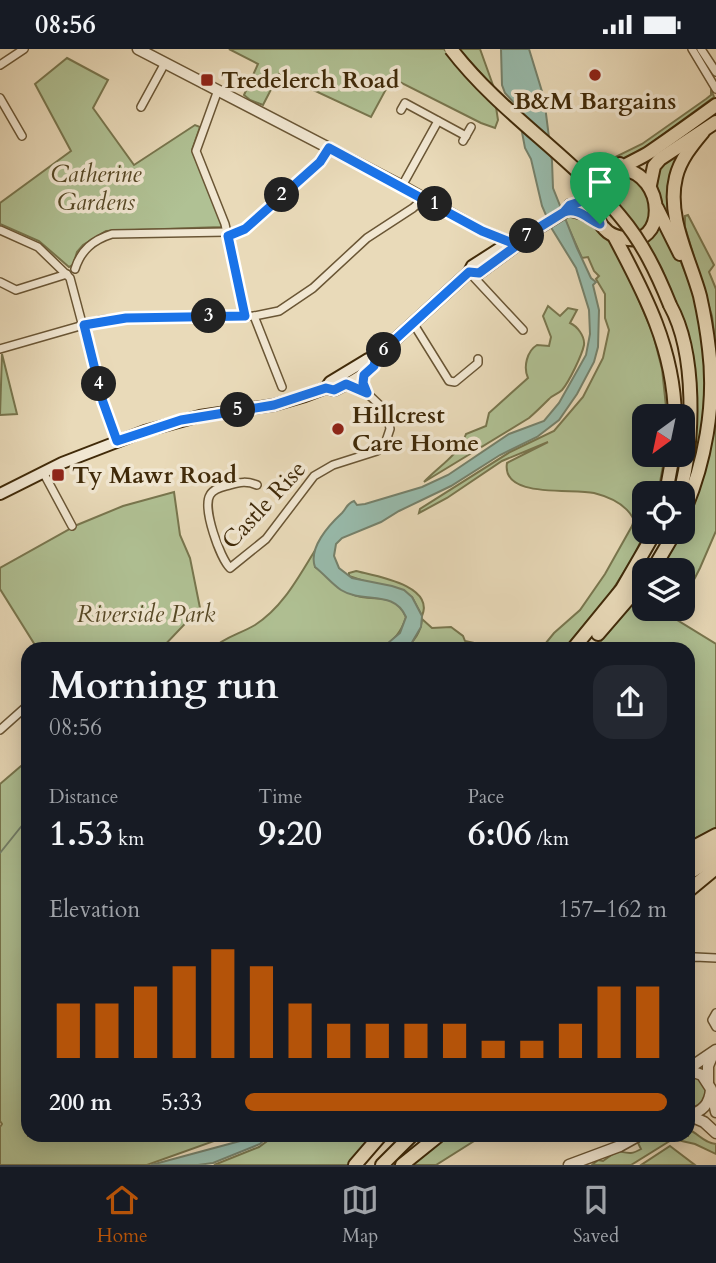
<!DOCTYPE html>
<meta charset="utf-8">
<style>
:root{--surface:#171b24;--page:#242831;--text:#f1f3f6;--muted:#9ea1a6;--line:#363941;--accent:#b45309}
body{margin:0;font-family:Cardo,serif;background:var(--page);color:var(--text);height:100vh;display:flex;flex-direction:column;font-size:26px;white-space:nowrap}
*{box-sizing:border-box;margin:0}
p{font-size:23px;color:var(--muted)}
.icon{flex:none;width:38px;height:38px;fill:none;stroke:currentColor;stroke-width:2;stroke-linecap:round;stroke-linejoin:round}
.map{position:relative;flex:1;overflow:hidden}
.details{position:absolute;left:21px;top:593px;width:674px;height:500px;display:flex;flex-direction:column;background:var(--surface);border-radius:21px;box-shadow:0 4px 18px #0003}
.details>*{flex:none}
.needle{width:46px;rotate:213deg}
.fabs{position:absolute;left:632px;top:355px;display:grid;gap:14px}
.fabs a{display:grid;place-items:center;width:63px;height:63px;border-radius:14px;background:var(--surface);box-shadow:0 4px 18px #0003;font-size:35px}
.pin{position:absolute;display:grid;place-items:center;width:60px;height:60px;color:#fff;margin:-72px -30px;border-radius:50% 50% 50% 0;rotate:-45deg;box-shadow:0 0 7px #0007}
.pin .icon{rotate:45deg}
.km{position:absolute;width:35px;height:35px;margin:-18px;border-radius:50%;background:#222;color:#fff;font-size:19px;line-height:35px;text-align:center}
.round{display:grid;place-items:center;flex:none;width:74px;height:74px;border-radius:21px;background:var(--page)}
.head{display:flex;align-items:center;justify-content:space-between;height:119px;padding:0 28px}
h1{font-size:38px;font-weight:700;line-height:52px}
.metrics{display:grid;grid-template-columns:repeat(3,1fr);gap:10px;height:119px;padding:7px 28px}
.metrics div{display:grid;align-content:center}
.metrics b{font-size:35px;font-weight:700}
.metrics small{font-size:19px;font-weight:400}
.metrics p{font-size:19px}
.chart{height:196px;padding:14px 28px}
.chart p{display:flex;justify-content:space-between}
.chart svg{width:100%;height:126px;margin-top:7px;stroke:var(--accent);stroke-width:6}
ul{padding:0 28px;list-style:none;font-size:23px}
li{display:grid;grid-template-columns:112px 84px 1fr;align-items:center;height:52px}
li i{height:18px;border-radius:9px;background:var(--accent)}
.status{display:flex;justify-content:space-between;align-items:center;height:49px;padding:0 35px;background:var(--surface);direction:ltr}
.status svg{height:19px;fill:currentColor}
.tabs{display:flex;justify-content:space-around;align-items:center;height:98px;border-top:2px solid var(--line);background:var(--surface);font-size:19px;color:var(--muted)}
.tabs a{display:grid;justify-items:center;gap:4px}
.tabs .on{color:var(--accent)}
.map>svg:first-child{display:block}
.green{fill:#b0c194;stroke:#78764e;stroke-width:2}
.water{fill:#98bbac;stroke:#75816b;stroke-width:2}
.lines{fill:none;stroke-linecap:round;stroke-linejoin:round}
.stream{stroke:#75816b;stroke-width:2}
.minor-casing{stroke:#6a5635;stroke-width:10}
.tertiary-casing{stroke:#6a5635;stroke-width:13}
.secondary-casing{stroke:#402a09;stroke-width:14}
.primary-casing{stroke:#402a09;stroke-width:16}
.trunk-casing{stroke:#402a09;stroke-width:16}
.minor{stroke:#f1e7d2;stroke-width:7}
.tertiary{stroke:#f1e7d2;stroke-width:10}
.secondary{stroke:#f1e7d2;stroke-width:10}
.primary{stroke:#e9dab9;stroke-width:12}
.trunk{stroke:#e9dab9;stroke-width:12}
.primary-bridge-casing{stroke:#402a09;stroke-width:16;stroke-linecap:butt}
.primary-bridge{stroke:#e9dab9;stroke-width:12}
.route-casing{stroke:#fff;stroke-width:14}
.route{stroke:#1a73e8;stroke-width:9}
.poi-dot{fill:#8f2418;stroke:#f1e7d2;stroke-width:2.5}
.labels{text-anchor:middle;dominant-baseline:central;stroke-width:7;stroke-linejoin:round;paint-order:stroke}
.poi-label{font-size:24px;font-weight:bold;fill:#402a09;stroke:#f1e7d2;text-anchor:start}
.park-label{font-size:24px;font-style:italic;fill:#564825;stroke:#f1e7d2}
.street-label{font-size:24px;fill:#402a09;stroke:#f1e7d2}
</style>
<div class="status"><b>08:56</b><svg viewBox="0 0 49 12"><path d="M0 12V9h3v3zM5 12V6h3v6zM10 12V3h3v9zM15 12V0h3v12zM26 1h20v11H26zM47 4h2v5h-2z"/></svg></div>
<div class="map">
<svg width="716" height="1116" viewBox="0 0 716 1116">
<rect width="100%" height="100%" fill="#e9dab9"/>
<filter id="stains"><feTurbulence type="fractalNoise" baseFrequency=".00286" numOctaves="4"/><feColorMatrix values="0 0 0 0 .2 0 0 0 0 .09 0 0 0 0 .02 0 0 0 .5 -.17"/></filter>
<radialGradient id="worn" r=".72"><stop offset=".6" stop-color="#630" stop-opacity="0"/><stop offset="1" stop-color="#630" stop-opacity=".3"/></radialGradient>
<g class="green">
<path d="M 229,0 L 444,0 L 496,58 L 498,71 L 495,79 L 481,74 L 392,29 L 371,68 L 279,25 L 263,56 L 250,51 L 244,46 L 258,15 Z"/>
<path d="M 459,0 L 480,0 L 494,39 Z"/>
<path d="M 67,9 L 108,31 L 93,59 L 134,116 L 195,76 L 200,78 L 192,101 L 222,175 L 221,178 L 106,182 L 83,196 L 77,203 L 73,216 L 69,218 L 39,192 L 0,175 L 0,154 L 71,102 L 35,35 Z"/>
<path d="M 711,40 L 714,48 L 650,95 L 595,131 L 590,126 L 601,115 L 642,95 L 706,50 L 711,46 Z"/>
<path d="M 680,103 L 676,184 C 659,161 654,146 659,117 Z"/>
<path d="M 628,124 L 647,140 L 651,170 L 640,184 L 604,139 L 616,126 Z"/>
<path d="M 571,165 L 589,172 L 612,193 L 620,206 L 653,285 L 662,320 L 667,367 L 644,368 L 644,406 L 665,406 L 658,444 L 644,444 L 645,483 L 634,507 L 610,545 L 564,600 L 541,600 L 554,584 L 580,561 L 605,525 L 632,477 L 634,471 C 627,456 610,448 594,444 C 572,439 501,450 507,414 L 548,393 L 502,412 L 447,449 L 419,464 L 420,460 L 510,403 L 554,382 L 583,348 L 603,309 L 609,281 L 605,269 L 605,245 L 596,230 L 599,227 L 594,222 L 588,208 L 582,209 L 565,171 L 566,167 Z"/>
<path d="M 688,166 L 714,216 L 709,223 L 716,240 L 716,298 L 712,267 L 685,178 L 685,167 Z"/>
<path d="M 658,176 L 676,201 L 695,247 L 707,323 L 702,395 L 683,456 L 689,415 L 682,273 L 662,220 L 645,191 Z"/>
<path d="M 548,257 L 560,267 L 568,259 L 577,261 L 570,274 C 577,277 585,287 584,296 C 582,306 569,333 562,341 C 558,345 552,346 549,350 C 542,357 536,363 529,369 L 424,433 C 439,417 459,406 466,385 L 486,377 L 489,364 L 528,329 C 523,318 527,302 537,296 L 549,297 L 551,288 L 543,267 Z"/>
<path d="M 2,305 L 17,365 L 0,366 Z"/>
<path d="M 716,366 L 716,482 L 700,519 L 683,552 L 682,522 L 658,522 C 688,471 709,426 716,366 Z"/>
<path d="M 174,443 L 180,486 L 190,509 L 200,559 L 161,600 L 40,600 L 35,596 L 0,540 L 0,519 L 77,476 L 123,457 Z"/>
<path d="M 314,503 L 315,518 C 327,527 339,539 352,545 C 373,555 394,540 406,568 C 401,584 394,591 381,600 L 212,600 C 224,588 240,585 255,576 C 282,559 298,529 314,503 Z"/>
<path d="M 356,522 C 375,527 435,536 422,567 L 412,548 L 349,527 L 349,524 Z"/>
<path d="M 644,541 L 644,560 L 678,560 L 674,569 L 716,595 L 716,779 L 688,793 L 688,600 L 594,600 Z"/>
<path d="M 422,570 L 432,579 L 451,578 L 463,587 L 465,592 L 475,594 L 477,600 L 404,600 C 414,593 421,582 422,570 Z"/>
<path d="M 28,711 L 28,1087 L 220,1087 L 217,1091 L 147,1116 L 0,1116 L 0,1078 L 2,1075 L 0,1072 L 0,735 Z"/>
<path d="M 688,1025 L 704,1032 L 707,1044 L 703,1056 L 688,1061 Z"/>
<path d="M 688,1080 C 699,1085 704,1094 716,1095 L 716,1105 L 695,1095 L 673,1090 L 631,1116 L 592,1116 L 598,1111 L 603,1112 L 617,1102 C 628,1104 631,1106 641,1100 L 638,1094 L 644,1087 L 688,1087 Z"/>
<path d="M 274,1087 L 374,1087 L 349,1116 L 214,1116 L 259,1098 Z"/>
<path d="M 446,1087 L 482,1087 L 436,1116 L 411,1116 Z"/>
<path d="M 670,1097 L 695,1116 L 641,1116 Z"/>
</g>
<g class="water">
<path d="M 501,0 L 529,0 L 544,49 L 552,112 L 553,139 L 577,199 L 591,229 L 596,233 L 593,236 L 599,261 L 598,298 L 594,313 L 577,345 L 559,371 L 537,388 L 500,406 L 451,437 L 399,462 L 381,473 L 342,489 L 336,495 L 334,507 L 339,519 L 352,529 L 392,537 L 404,541 L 412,548 L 422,567 L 421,578 L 411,595 L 404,600 L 381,600 L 400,584 L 406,568 C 394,540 363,555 341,541 C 332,535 324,525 315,518 C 308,499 329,476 342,464 C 347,459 346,455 354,452 L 357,456 L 365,455 L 422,438 L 448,426 L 509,385 L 544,372 L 559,354 L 586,306 L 590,285 L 589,261 L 576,219 L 552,180 L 542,157 L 531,110 L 525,99 L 517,57 L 505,44 L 502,36 Z"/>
<path d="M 250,1087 L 268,1087 L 260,1095 L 213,1114 L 198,1116 L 151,1116 L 240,1092 Z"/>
</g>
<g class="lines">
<path class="stream" d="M 0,804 L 28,769"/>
<defs>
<g id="minor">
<path d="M 692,0 L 716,40"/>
<path d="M 701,0 L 716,23"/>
<path d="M 0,16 L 24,0"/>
<path d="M 218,41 L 196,102 L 225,175 L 245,267"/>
<path d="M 0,49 L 22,87"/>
<path d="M 141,58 L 165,14"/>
<path d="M 401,61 L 405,54 L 466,87"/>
<path d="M 463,92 L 471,78"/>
<path d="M 402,137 L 438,72"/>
<path d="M 0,181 L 38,198 L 70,229 L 103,353 L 117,392"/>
<path d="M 228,187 L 245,180 L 320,113 L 329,99"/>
<path d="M 75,220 C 81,201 93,191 112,185 L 227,183"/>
<path d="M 469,223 L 523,281"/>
<path d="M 0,233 L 16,241 L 67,225"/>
<path d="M 254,267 L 282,338"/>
<path d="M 413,274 L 449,332 L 455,333 L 478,314 L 478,310"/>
<path d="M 0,300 L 101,271 L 126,269 L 254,267 L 279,262 L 313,239 L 367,189 L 413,159 L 424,149"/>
<path d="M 43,423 L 72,477"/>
<path d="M 257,436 C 247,432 240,433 230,436 C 223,438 214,439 210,446 C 202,459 220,509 230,519 L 266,490 L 314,427 L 333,416 L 377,402 L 385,395 L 390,380 L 387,363 L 367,344 L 346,335"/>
<path d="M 0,681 L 28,656"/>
<path d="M 688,911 L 695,908 L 716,909"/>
<path d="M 716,964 L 712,971 L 716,978"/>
</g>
<g id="tertiary">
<path d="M 138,0 L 402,137 L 482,182 L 510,193"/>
<path d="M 688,1020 L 716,1001"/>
<path d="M 688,1021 L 702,1026 L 711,1040 C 710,1054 702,1064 688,1065"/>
<path d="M 708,1033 L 708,1017 L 714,1003"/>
<path d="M 712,1044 L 716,1063"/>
<path d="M 688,1066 L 704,1073 L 716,1084"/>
<path d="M 569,1116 L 620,1097 L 638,1087"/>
</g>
<g id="secondary">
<path d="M 594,137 L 604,123 L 620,114"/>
<path d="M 568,161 L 583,165 L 600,175"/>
<path d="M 469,223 L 479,224 L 524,191 L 529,185 L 568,161 L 570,156 L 575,156 L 597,142"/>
<path d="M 326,339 L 334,341 C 349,334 371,324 376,308"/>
<path d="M 0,445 L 62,414 L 145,382 L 200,367 L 274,356 L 305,347 L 326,339 L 330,333 L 368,310 L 376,308 L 469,223 L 472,217 L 520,186 L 529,185"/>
</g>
<g id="primary">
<path d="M 621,120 C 667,125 667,201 623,189 C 617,188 612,186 608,183 C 590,168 591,142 609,127 C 620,117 638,111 650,103 C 673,87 694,72 716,56"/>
<path d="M 650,136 L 654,117 L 660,110 L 716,73"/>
<path d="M 657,159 L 680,205"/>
<path d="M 614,187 C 645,245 674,300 675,368"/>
<path d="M 670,256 C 697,305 694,392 680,444"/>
<path d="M 666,444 L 673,406"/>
<path d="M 682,467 C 705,416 716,355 709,300 C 707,282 704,265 700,247 C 690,210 666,168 676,128 C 680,111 692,96 703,83"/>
<path d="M 652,522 L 675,483"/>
<path d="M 598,585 L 629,549 L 644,524"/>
<path d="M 573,600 L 622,540 L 655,483"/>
</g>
<g id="trunk">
<path d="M 688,801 L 716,786"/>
<path d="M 688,814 L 716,796"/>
<path d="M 688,825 L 716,807"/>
<path d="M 688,842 L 716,819"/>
<path d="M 355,1116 L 380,1087"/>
<path d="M 382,1116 L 411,1087"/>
<path d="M 402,1116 L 438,1087"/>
</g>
</defs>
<use href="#minor" class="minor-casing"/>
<use href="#tertiary" class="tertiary-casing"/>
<use href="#secondary" class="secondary-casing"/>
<use href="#primary" class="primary-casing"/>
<use href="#trunk" class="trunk-casing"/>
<use href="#minor" class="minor"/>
<use href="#tertiary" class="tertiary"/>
<use href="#secondary" class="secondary"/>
<use href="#primary" class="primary"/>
<use href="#trunk" class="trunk"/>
<defs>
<path id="primary-bridge" d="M 451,0 C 500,64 570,106 620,167 C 643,194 657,224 670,256"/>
</defs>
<use href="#primary-bridge" class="primary-bridge-casing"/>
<use href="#primary-bridge" class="primary-bridge"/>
</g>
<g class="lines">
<defs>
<path id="route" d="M 600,175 C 588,170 578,158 564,163 L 533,182 C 526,187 518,188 510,193 L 482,182 L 329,99 L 320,113 L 245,180 L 228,187 L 245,267 L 126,269 L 84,276 L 103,353 L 117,392 L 181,371 L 274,356 L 326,339 L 334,341 L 346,335 L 367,344 L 363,334 L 364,326 L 374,317 L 376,308 L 469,223 L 479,224 L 524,191 L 529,185 L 564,163 L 570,156 L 583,152 L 597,142 L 594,155 L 600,175"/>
</defs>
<use href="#route" class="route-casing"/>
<use href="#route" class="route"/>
</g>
<g class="poi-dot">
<circle cx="595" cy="26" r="7"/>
<rect x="200" y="24" width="14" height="14" rx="3.5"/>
<circle cx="338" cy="380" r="7"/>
<rect x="51" y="419" width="14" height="14" rx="3.5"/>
</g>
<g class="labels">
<g class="poi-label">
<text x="221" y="31">Tredelerch Road</text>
<text x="595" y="52" text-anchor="middle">B&amp;M Bargains</text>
<text x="352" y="366">Hillcrest<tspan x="352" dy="28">Care Home</tspan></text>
<text x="72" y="426">Ty Mawr Road</text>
</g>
<g class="park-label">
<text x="96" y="125">Catherine<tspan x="96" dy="28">Gardens</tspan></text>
<text x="146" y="565">Riverside Park</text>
</g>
<g class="street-label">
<text transform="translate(264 456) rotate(-47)">Castle Rise</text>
</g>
</g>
<rect width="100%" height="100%" filter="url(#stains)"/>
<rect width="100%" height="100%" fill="url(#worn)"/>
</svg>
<div class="fabs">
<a><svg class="needle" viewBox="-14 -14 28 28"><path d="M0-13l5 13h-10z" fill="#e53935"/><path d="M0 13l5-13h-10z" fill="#9ea1a6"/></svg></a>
<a><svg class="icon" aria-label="locate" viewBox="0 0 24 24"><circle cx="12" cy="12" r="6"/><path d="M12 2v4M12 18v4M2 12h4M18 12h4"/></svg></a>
<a><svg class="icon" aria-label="layers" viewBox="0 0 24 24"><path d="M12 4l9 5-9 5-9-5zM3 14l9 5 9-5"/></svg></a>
</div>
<div class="pin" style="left:600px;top:175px;background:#1e9e55"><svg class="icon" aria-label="arrive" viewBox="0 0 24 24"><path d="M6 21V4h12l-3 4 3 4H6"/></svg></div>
<b class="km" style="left:435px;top:155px">1</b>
<b class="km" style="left:282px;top:146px">2</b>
<b class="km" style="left:209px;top:267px">3</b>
<b class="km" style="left:99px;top:335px">4</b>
<b class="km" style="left:238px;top:361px">5</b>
<b class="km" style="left:384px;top:301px">6</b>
<b class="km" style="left:527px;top:187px">7</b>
<section class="details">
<div class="head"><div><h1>Morning run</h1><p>08:56</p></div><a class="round"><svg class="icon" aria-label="share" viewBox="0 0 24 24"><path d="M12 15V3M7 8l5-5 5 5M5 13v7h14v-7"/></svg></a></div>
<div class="metrics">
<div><p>Distance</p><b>1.53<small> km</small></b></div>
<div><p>Time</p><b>9:20</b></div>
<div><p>Pace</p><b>6:06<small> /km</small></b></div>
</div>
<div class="chart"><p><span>Elevation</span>157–162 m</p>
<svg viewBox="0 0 160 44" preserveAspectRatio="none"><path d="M5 44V25M15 44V25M25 44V19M35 44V12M45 44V6M55 44V12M65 44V25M75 44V32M85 44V32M95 44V32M105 44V32M115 44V38M125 44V38M135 44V32M145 44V19M155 44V19"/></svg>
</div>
<ul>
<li><b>200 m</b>5:33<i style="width:100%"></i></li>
</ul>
</section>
</div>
<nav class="tabs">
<a class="on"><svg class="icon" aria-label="home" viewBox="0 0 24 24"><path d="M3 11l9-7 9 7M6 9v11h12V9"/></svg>Home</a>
<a><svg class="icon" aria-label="map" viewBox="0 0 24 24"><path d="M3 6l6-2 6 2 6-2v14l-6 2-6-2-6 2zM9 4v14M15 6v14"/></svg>Map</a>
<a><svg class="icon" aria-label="saved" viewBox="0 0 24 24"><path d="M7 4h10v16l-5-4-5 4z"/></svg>Saved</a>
</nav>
